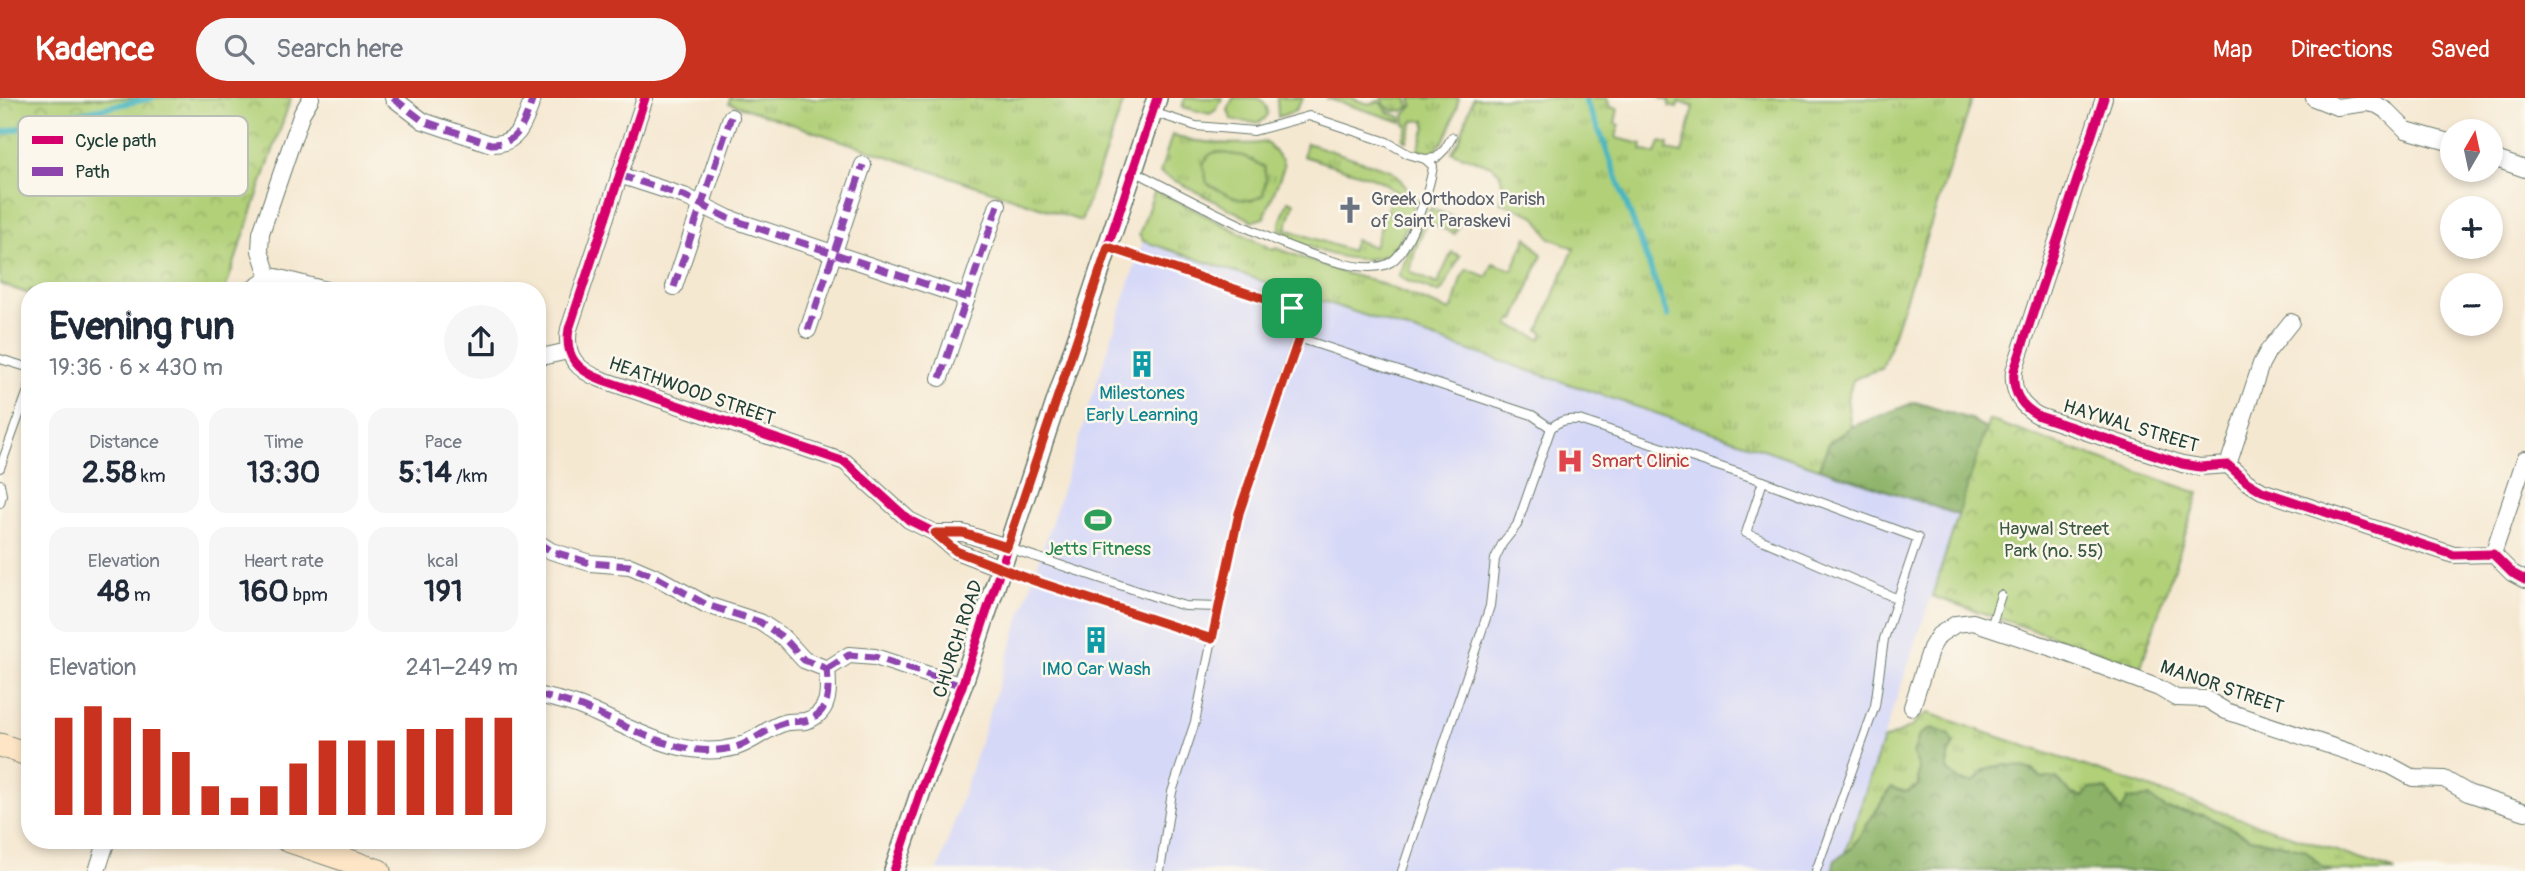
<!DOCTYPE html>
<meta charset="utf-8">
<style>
:root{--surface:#fff;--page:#f6f6f7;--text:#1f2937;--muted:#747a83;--accent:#c8321e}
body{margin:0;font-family:Pangolin,sans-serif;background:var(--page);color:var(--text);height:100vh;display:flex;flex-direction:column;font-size:26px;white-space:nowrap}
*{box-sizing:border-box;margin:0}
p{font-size:23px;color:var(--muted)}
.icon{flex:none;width:38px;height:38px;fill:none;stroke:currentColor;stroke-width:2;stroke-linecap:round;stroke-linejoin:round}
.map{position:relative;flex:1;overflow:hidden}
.side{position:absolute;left:21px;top:184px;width:525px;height:567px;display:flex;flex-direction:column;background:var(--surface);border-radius:28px;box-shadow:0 4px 10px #0003}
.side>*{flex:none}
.needle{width:46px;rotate:9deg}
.controls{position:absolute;left:2440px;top:21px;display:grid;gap:14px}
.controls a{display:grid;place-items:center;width:63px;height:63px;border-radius:50%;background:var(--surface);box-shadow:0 4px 10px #0003;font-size:35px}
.pin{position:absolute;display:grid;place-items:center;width:60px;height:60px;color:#fff;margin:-30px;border-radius:14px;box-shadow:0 4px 10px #0006}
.round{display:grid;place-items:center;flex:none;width:74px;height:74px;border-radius:37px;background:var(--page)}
.head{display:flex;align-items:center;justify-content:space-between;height:119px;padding:0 28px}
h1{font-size:38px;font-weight:700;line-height:52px}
.figures{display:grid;grid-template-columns:repeat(3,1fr);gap:10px;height:119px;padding:7px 28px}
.figures div{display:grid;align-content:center;border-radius:18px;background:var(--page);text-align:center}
.figures b{font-size:30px;font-weight:700}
.figures small{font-size:19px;font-weight:400}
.figures p{font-size:19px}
.chart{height:196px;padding:14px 28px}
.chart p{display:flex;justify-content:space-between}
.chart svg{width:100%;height:126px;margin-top:7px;stroke:var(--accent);stroke-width:6}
header{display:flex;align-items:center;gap:42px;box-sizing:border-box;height:98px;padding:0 35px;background:var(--accent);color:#fff}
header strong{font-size:33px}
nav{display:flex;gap:38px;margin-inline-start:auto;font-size:24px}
.search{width:490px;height:63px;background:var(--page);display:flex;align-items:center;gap:18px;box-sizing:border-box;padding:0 24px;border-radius:38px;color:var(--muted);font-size:26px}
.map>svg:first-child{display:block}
.built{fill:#d6d8f8}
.grass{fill:url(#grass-tufts);stroke:#688656;stroke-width:2;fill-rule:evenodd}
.forest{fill:url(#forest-crowns);stroke:#56784e;stroke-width:2}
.park{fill:url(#park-crowns);stroke:#688656;stroke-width:2}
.garden{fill:#b1d078;stroke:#688656;stroke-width:2}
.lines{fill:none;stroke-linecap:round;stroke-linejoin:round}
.stream{stroke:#47b6bf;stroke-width:6}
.service-casing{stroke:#6a796b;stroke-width:10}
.minor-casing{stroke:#6a796b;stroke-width:18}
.tertiary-casing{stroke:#6a796b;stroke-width:22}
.secondary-casing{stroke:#6a796b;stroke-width:25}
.service{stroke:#fff;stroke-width:8}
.minor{stroke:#fff;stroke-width:16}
.tertiary{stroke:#fff;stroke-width:19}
.secondary{stroke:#fde5c5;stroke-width:23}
.quiet{stroke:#8e44ad;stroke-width:7;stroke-dasharray:14 7;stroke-linecap:butt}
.cycleway-casing{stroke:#fbf7ec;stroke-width:13}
.cycleway{stroke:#d6006c;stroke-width:9}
.route-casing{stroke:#fff;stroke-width:14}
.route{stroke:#c8321e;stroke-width:9}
.labels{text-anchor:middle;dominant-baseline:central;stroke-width:5;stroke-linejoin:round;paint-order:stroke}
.worship-label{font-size:19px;fill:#5b616d;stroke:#fbf7ec;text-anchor:start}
.street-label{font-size:19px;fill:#1f3d34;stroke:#fbf7ec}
.culture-label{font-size:19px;fill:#0d838f;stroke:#fbf7ec}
.health-label{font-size:19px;fill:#be3a42;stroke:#fbf7ec;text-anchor:start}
.park-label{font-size:19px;fill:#3c5a42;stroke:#fbf7ec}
.leisure-label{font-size:19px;fill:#27864d;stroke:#fbf7ec}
.key{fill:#fbf7ec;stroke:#b9bfb5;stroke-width:2}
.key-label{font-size:19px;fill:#1f3d34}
</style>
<header>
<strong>Kadence</strong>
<div class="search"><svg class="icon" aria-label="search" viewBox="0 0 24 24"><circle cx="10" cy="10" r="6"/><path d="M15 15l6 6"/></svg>Search here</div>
<nav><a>Map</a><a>Directions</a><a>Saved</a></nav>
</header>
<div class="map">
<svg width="2525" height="773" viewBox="0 0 2525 773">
<defs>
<pattern id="grass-tufts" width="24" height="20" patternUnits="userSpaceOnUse" patternTransform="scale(1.75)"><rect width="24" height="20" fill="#b1d078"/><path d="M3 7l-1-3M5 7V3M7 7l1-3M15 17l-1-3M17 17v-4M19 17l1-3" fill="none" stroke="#8faa63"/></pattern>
<pattern id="forest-crowns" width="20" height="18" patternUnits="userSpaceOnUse" patternTransform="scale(1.75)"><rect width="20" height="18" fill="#8cb268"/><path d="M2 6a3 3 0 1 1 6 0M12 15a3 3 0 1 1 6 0" fill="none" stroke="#729256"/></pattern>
<pattern id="park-crowns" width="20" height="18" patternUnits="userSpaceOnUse" patternTransform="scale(1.75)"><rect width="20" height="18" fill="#b1d078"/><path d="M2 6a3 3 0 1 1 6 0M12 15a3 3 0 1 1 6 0" fill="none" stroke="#8faa63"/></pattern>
</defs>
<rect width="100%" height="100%" fill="#fbf7ec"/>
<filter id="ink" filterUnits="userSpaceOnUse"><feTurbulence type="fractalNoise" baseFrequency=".0143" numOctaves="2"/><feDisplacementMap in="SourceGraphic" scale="14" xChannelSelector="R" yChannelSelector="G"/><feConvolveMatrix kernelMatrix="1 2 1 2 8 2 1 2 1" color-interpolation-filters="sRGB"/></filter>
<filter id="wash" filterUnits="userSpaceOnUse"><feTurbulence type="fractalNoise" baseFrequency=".00686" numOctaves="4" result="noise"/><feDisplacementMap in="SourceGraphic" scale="28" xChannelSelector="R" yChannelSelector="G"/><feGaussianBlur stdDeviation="1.57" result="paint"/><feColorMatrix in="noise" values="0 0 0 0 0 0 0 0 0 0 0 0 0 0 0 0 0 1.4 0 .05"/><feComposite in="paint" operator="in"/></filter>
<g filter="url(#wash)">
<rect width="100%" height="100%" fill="#f5e8d1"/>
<path class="built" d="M 1143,143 L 1959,417 L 1838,773 L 938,773 Z"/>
<g class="grass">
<path d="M 730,0 L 1125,0 L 1081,123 L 729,5 Z"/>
<path d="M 1185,0 L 1222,0 L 1217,11 L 1210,16 L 1182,9 Z"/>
<path d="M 1277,0 L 1303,0 L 1295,13 L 1278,19 Z"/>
<path d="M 1326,0 C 1333,0 1344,0 1351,0 C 1362,3 1367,9 1379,3 L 1388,14 L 1401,19 L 1402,24 Z"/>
<path d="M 1382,0 L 1407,0 L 1410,8 L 1403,13 C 1393,14 1384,11 1382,0 Z"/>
<path d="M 1411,0 L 1459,0 C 1453,21 1450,43 1430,55 L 1418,52 L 1426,29 L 1425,22 L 1414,23 L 1407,43 L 1403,41 L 1408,28 L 1405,26 L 1404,17 L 1413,7 Z"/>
<path d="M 1473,0 L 1607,0 L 1610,9 L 1618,11 L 1615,25 L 1619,27 L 1616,40 L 1642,46 L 1641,52 L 1656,56 L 1660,44 L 1668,46 L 1667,52 L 1682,55 L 1694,9 L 1679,4 L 1677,10 L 1669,8 L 1670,3 L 1660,0 L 1973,0 L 1882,271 L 1867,275 L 1853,282 L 1847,301 L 1851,329 L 1829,345 L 1819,370 L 1143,143 L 1139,137 L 1155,92 L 1274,152 L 1276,150 L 1344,175 L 1374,183 L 1450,213 L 1453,209 L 1461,180 L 1467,171 L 1487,179 L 1493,165 L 1512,172 L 1527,139 L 1542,157 L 1515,222 L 1512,221 L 1509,227 L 1541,241 L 1544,235 L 1539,232 L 1574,150 L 1550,140 L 1535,118 L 1501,104 L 1502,84 L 1500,75 L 1491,68 L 1452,54 L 1460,41 Z"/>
<path d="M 1172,37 C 1189,45 1246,48 1266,44 L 1282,62 L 1284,69 L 1264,120 L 1253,123 L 1160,75 ZM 1216,54 L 1243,58 L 1264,69 L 1266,81 L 1263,97 L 1251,103 L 1214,89 Z"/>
<path d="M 1307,45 L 1393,73 L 1415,100 L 1390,91 L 1385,85 L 1374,80 L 1303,58 Z"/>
<path d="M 1383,93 L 1415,105 C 1409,120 1404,142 1391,153 C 1370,174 1298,150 1280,132 L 1280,125 L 1288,103 L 1294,105 L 1286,131 L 1351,153 L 1355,142 L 1374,149 L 1391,100 L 1382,97 Z"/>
<path d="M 1431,110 L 1461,122 L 1455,136 L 1427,124 L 1415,152 L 1410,174 L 1437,186 L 1452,154 L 1460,158 L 1444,190 L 1439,195 L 1402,181 L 1399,177 C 1405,163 1423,117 1431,110 Z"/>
<path d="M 1928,615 L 2396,773 L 2333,773 L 2321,768 L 2305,752 L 2251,740 L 2204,717 L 2166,711 L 2149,699 L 2122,715 L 2107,692 L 2090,690 L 2084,699 L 2072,696 L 2042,680 L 2034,672 L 2006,667 L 1985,672 L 1974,684 L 1960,683 L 1947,672 L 1948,658 L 1954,645 L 1919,670 L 1918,688 L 1907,694 L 1891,690 L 1851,751 L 1845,754 L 1883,642 L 1912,629 L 1919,620 Z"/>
</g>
<g class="forest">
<path d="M 1915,304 L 1973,322 L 1993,337 L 1975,402 L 1959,417 L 1819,370 L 1829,345 L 1851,329 Z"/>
<path d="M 1932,630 L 1950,637 L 1954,645 L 1948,658 L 1947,672 L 1960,683 L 1974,684 C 1978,680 1982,674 1987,672 C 2004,663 2029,667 2042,680 L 2057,680 L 2072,696 L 2083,699 L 2090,690 L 2107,692 L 2121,714 L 2128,701 L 2149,699 L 2166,711 L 2204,717 L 2251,740 L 2305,752 L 2321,768 L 2333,773 L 1832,773 L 1835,762 L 1851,751 L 1891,690 L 1907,694 L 1918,688 L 1919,670 L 1913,656 L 1919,637 Z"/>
</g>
<g class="park">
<path d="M 0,0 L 291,0 L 225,192 L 30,192 L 30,196 L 0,186 Z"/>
<path d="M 1989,322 L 2199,395 L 2141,568 L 1932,498 Z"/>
</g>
<g class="garden">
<path d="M 1233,0 C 1240,0 1249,0 1256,0 C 1268,2 1273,20 1259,24 C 1250,26 1240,23 1231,21 L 1228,12 Z"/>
<path d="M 1215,54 L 1243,58 L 1264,69 L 1266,81 L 1263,97 C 1246,110 1223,95 1207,85 L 1203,66 L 1209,57 Z"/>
</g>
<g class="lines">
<g class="stream">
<path d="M 1584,0 L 1601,37 L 1668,218"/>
<path d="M 0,35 L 66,18 L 152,0"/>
</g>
</g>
</g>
<g filter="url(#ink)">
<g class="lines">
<defs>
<g id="service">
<path d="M 1152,14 L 1196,28 L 1254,33 L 1309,18 L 1387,44 L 1408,56 L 1425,61 L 1436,60 L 1445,51 L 1452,39"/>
<path d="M 1134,73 C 1179,95 1348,192 1391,164 C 1409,153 1430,90 1433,68 L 1425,61"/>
<path d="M 1108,149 L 1292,210 L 1298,217 L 1301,228 L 1235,430 L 1195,624 L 1172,694 L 1160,773"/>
<path d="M 1299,240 L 1532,317 L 1551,330"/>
<path d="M 0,261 L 30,270"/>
<path d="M 0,370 L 30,287"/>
<path d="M 1763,383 L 1746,435 L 1898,501"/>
<path d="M 0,386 L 2,397 L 0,405"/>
<path d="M 1009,450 L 1168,503 L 1185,508 L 1219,509"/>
<path d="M 1002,471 L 1212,541"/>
<path d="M 1991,529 L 2001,497"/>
<path d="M 1402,773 L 1490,508 L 1495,461 L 1502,446 L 1517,427 L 1551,330 C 1560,322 1567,321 1579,322 L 1763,383 L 1918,440 L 1884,541 L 1875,608 L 1816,773"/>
</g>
<g id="minor">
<path d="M 393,0 L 423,23 L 491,46 C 519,47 525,23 533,0"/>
<path d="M 645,0 L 569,231 C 564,259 578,273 603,282 L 845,364 L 909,422 L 935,435 L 956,453 L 1000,470"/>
<path d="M 2104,0 L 2014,273 C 2012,294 2020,308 2039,318 L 2182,366 L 2200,369 L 2228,367 L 2247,384 L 2262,393 L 2454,457 L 2493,456 L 2512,475 L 2525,482"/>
<path d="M 2314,0 L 2337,9 L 2366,5 L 2377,7 L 2387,13 L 2406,32 L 2452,45"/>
<path d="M 2490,59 L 2525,71"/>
<path d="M 619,77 L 684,98 L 728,120 L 967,200"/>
<path d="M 269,180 L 260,153 L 261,135 L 302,15 L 311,0"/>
<path d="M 674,189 L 731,19"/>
<path d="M 251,192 L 269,180 L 276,179 L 326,192"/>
<path d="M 808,232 L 863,67"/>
<path d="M 537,260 L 568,253"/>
<path d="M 940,280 L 998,107"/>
<path d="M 2228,367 L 2261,266 L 2268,253 L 2291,224"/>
<path d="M 935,435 L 963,435 L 1007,449"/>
<path d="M 537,444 L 551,453 L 590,465 L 630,468 L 658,480 L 707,507 L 760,524 L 784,540 L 804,562 L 827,571"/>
<path d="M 2493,456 L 2525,361"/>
<path d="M 827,571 L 849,557 L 875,559 L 962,588"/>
<path d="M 537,597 C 551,600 565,603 579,608 C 628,627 680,664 736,649 C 753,644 767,630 784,625 C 791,623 798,624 805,623 C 831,616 829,592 827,571"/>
<path d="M 1912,609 L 1931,550 L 1939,537 L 1956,526 L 1973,524 L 2061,553 L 2159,590 L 2176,600 L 2206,601 L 2226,613 L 2391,668 L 2413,680 L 2444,681 L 2468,695 L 2525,714"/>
<path d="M 97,773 L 107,742"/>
</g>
<path id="tertiary" d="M 894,773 L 923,687 L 962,588 L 1157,0"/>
<g id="secondary">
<path d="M 0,647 L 30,657"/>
<path d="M 287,742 L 379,773"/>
</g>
</defs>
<use href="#service" class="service-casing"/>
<use href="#minor" class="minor-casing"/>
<use href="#tertiary" class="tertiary-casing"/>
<use href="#secondary" class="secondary-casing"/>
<use href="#service" class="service"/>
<use href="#minor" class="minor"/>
<use href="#tertiary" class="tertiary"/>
<use href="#secondary" class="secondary"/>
<g class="quiet">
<path d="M 393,0 L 423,23 L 491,46 C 519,47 525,23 533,0"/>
<path d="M 619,77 L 684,98 L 728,120 L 967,200"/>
<path d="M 674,189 L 731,19"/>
<path d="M 808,232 L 863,67"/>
<path d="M 940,280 L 998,107"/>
<path d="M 537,444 L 551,453 L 590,465 L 630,468 L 658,480 L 707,507 L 760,524 L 784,540 L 804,562 L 827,571"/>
<path d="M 827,571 L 849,557 L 875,559 L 962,588"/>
<path d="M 537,597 C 551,600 565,603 579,608 C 628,627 680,664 736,649 C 753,644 767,630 784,625 C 791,623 798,624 805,623 C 831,616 829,592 827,571"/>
</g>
<defs>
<g id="cycleway">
<path d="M 645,0 L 569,231 C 564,259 578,273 603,282 L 845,364 L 909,422 L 935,435 L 956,453 L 1000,470"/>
<path d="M 2104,0 L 2014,273 C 2012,294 2020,308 2039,318 L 2182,366 L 2200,369 L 2228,367 L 2247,384 L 2262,393 L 2454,457 L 2493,456 L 2512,475 L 2525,482"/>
<path d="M 894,773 L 923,687 L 962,588 L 1157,0"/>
</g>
</defs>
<use href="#cycleway" class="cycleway-casing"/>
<use href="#cycleway" class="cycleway"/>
</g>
</g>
<g class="lines" filter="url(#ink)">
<defs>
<path id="route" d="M 1108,149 L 1292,210 L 1300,221 L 1299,240 L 1239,415 L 1212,541 L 1035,483 L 956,453 L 935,435 L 963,435 L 1007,449 Z"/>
</defs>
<use href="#route" class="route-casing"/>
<use href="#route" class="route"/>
</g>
<defs>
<symbol id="church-bare" viewBox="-9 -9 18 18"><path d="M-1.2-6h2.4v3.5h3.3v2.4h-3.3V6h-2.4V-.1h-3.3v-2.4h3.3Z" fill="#6b7280" stroke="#fbf7ec" stroke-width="2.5" paint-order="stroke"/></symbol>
<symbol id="building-bare" viewBox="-9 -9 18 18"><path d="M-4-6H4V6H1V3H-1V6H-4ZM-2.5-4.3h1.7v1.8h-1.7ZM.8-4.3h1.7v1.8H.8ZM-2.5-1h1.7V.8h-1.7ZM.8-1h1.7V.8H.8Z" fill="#0f9aa8" stroke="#fbf7ec" stroke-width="2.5" paint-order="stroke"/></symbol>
<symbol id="hospital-bare" viewBox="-9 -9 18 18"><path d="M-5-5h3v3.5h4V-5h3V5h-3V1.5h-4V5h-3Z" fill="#e0444e" stroke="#fbf7ec" stroke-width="2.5" paint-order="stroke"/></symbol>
<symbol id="stadium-bare" viewBox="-9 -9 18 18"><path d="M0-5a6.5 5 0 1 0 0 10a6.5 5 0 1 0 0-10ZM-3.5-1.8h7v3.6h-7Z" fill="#2e9e5b" stroke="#fbf7ec" stroke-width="2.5" paint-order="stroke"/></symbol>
</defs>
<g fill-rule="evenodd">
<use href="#church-bare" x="1331" y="93" width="38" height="38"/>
<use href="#building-bare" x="1123" y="247" width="38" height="38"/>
<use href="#hospital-bare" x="1551" y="344" width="38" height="38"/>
<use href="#stadium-bare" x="1079" y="403" width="38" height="38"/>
<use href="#building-bare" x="1077" y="523" width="38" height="38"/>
</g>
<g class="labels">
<g class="worship-label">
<text x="1371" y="101">Greek Orthodox Parish<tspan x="1371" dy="22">of Saint Paraskevi</tspan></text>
</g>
<g class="street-label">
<text transform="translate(692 293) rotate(19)">HEATHWOOD STREET</text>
<text transform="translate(2131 328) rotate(17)">HAYWAL STREET</text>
<text transform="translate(958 541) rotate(-72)">CHURCH ROAD</text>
<text transform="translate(2222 589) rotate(19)">MANOR STREET</text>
</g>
<g class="culture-label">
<text x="1142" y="295">Milestones<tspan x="1142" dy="22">Early Learning</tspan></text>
<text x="1096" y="571">IMO Car Wash</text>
</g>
<g class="health-label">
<text x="1591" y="363">Smart Clinic</text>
</g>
<g class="park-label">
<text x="2054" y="431">Haywal Street<tspan x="2054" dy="22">Park (no. 55)</tspan></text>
</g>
<g class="leisure-label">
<text x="1098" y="451">Jetts Fitness</text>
</g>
</g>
<rect x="18" y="18" width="230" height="80" rx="10" class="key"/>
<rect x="32" y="38" width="31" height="8" fill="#d6006c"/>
<rect x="32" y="69" width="31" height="9" fill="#8e44ad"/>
<g class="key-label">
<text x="75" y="49">Cycle path</text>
<text x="75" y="80">Path</text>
</g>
</svg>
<div class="controls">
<a><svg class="needle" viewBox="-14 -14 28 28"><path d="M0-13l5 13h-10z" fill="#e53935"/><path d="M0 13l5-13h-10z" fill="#747a83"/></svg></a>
<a>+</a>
<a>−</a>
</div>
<div class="pin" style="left:1292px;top:210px;background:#1e9e55"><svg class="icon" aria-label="arrive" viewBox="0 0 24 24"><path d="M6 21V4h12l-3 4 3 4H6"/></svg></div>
<section class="side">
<div class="head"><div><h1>Evening run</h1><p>19:36 · 6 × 430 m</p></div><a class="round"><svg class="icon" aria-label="share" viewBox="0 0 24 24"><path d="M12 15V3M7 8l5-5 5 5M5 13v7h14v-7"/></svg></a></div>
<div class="figures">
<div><p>Distance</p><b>2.58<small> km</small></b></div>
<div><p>Time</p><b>13:30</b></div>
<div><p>Pace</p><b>5:14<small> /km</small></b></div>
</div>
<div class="figures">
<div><p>Elevation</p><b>48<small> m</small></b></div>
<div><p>Heart rate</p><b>160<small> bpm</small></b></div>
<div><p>kcal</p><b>191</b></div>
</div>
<div class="chart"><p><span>Elevation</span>241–249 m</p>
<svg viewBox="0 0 160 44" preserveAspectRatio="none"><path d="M5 44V10M15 44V6M25 44V10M35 44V14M45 44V22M55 44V34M65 44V38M75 44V34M85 44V26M95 44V18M105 44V18M115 44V18M125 44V14M135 44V14M145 44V10M155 44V10"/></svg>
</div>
</section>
</div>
